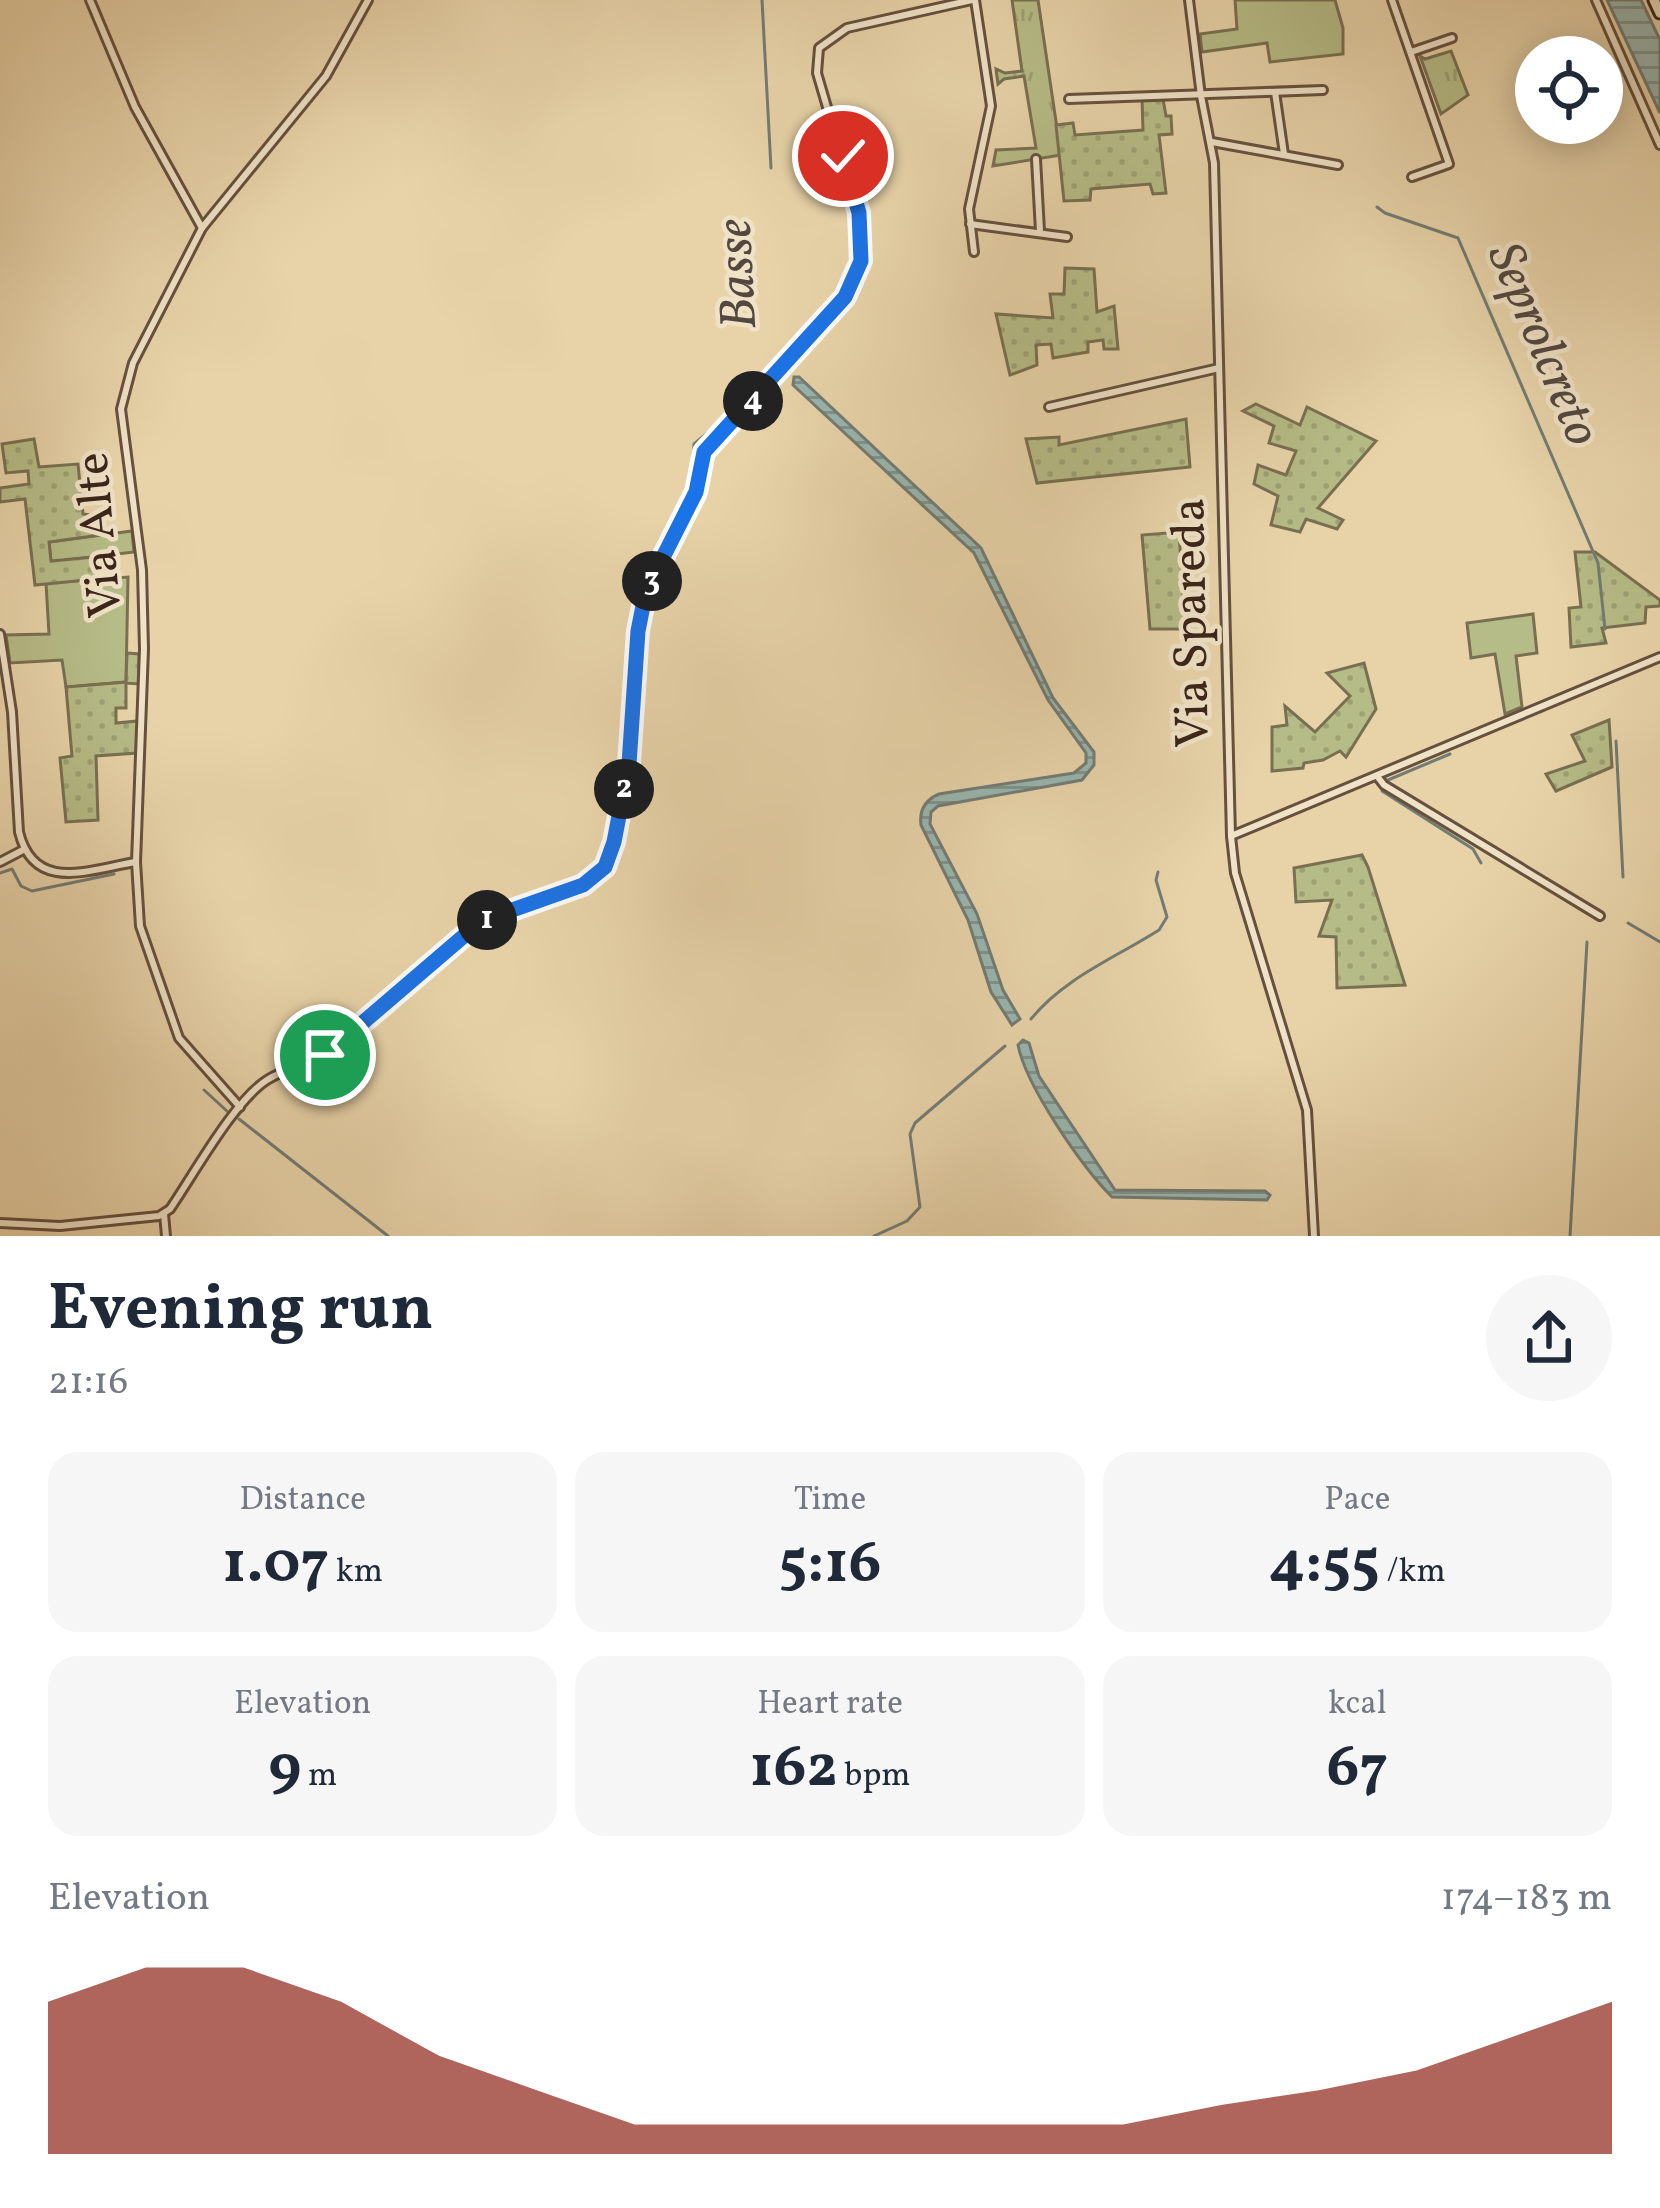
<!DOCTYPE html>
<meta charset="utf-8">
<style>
:root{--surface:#fff;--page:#f6f6f7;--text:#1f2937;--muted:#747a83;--accent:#8f2418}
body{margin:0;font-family:Vollkorn,serif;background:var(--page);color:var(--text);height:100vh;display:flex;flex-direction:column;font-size:45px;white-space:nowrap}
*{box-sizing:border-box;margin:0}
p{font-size:39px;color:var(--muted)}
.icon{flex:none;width:66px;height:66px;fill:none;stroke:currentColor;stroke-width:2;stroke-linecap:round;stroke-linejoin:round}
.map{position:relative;height:1236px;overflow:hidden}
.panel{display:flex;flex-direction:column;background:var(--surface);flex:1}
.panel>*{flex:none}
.controls{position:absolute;left:1515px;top:36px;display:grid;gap:24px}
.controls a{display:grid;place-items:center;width:108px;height:108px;border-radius:50%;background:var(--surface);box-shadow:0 6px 30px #0003;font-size:60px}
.pin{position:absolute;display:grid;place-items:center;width:102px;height:102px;color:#fff;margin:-51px;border:6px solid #fff;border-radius:50%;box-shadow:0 3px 12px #0007}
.km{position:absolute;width:60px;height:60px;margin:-30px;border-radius:50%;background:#222;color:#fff;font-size:33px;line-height:60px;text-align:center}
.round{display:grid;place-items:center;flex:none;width:126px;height:126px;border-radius:63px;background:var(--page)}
.headline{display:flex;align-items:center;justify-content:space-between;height:204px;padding:0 48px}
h1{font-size:66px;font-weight:700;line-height:90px}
.stats{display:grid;grid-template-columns:repeat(3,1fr);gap:18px;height:204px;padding:12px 48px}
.stats div{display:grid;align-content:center;border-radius:30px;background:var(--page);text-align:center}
.stats b{font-size:60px;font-weight:700}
.stats small{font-size:33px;font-weight:400}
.stats p{font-size:33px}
.chart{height:336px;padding:24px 48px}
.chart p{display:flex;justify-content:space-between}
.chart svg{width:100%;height:216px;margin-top:12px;fill:var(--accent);opacity:.7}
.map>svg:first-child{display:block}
.grass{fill:#b6bc87;stroke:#787050;stroke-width:3}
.park{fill:url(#park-tufts);stroke:#787050;stroke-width:3}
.garden{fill:url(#garden-dots);stroke:#787050;stroke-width:3}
.water{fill:url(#water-rules);stroke:#737c74;stroke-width:3}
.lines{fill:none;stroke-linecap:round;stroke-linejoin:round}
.stream{stroke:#737c74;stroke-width:3}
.minor-casing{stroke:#66503e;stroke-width:12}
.secondary-casing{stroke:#3b241a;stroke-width:15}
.minor{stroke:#f0e2c7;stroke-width:6}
.secondary{stroke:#f0e2c7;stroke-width:9}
.route-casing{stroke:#fff;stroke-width:24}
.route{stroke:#1a73e8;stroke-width:15}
.labels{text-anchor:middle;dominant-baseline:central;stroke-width:9;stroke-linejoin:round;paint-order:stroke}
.street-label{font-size:48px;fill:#3b241a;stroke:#f0e2c7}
.water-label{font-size:51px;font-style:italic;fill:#524840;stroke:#f0e2c7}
</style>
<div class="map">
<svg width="1660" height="1236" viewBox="0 0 1660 1236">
<defs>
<pattern id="park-tufts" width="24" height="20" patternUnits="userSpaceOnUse" patternTransform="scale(3)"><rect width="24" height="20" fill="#b6bc87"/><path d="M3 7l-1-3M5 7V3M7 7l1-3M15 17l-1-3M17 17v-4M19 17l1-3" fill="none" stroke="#9da174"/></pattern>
<pattern id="garden-dots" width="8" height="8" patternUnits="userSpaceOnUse" patternTransform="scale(3)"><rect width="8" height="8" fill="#b6bc87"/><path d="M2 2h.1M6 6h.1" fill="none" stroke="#9da174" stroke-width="1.8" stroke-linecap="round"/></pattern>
<pattern id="water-rules" width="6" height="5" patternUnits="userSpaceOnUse" patternTransform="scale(3)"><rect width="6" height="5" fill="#99b6b0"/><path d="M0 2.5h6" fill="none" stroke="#7e948e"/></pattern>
</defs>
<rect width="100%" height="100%" fill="#e8d3a9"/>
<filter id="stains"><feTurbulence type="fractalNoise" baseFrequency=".00167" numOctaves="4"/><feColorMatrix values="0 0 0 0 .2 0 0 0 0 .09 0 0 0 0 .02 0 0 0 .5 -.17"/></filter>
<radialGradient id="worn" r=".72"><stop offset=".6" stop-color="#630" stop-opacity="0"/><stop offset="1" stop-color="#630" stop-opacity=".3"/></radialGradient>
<g class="grass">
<path d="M 1235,0 L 1335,0 L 1343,28 L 1343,54 L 1270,62 L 1267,43 L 1202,52 L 1200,34 L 1237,29 Z"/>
<path d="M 132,531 L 134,552 L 51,562 L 49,542 Z"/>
<path d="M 128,577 L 126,682 L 66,687 L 62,660 L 10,663 L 6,635 L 49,634 L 46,583 Z"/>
<path d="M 1533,614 L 1537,653 L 1516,656 L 1522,707 L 1505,714 L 1495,654 L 1471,658 L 1467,623 Z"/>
</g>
<g class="park">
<path d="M 1012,0 L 1038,0 L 1061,155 L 993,166 L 996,150 L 1036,148 L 1024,76 L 1004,79 L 998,84 L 996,69 L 1005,73 L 1022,71 Z"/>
<path d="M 1451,51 L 1468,95 L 1441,114 L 1420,56 L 1425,59 Z"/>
</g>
<g class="garden">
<path d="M 1142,97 L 1163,99 L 1166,116 L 1171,116 L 1172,134 L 1159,135 L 1166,193 L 1153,194 L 1150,184 L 1091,189 L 1090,200 L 1064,201 L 1056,125 L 1073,123 L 1075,135 L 1143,130 Z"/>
<path d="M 1065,268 L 1094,269 L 1097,312 L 1114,306 L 1118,349 L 1104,349 L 1103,340 L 1088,342 L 1088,352 L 1053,358 L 1051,344 L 1036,345 L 1037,365 L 1010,375 L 996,314 L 1053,318 L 1050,294 L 1064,294 Z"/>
<path d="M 1256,404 L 1300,425 L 1307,407 L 1376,441 L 1318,508 L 1343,520 L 1337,529 L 1306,519 L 1300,532 L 1271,525 L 1278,496 L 1254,484 L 1258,465 L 1286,475 L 1296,451 L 1269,443 L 1274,426 L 1243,411 Z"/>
<path d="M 1186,419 L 1190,467 L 1037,483 L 1026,439 L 1059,437 L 1059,445 Z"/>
<path d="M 34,439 L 39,467 L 78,464 L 83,514 L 91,515 L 93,536 L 49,542 L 51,561 L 94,557 L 97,579 L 35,585 L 25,499 L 0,502 L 0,488 L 29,484 L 28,471 L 6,473 L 2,444 Z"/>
<path d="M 1179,532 L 1185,629 L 1150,629 L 1142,535 Z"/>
<path d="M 1575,552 L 1595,552 L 1660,600 L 1660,606 L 1646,607 L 1645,623 L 1602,628 L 1606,643 L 1571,647 L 1569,608 L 1581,607 Z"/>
<path d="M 127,653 L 139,654 L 139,684 L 126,683 L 126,708 L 116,708 L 116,723 L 138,721 L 137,753 L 96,756 L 98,820 L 66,822 L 60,758 L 72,756 L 66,687 L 126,682 Z"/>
<path d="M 1364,663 L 1376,709 L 1346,757 L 1340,751 L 1323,760 L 1304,763 L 1303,768 L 1272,771 L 1272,727 L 1287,725 L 1285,706 L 1315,732 L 1350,696 L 1327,673 Z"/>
<path d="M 1609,720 L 1612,767 L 1556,791 L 1546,774 L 1585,761 L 1572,735 Z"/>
<path d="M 1362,855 L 1368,867 L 1405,985 L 1337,988 L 1336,937 L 1319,936 L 1332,900 L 1296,902 L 1294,868 Z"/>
</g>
<g class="water">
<path d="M 1607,0 L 1641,0 L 1660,40 L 1660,113 Z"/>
<path d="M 794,377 L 799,377 L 981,548 L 1053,698 L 1094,752 L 1094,765 L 1082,780 L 938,806 L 931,812 L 930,824 L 977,914 L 1003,990 L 1020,1019 L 1012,1025 L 991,992 L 968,920 L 921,825 C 919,810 925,800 939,794 L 1074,773 L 1086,763 L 1086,753 L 1048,700 L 974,553 L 793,385 Z"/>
<path d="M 1023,1040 L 1029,1043 L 1039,1076 L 1115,1190 L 1265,1191 L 1270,1195 L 1267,1200 L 1112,1197 C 1082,1167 1026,1086 1018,1045 Z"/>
</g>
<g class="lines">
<g class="stream">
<path d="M 762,0 L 771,168"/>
<path d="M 1377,207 L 1385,213 L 1458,238 L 1598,563 L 1605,629"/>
<path d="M 761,386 L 777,363"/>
<path d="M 1616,741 L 1623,877"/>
<path d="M 1388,780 L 1450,754"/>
<path d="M 1382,791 L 1473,849 L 1481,863"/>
<path d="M 0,873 L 12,869 L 21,886 L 32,891 L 114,874"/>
<path d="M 1628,923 L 1660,942"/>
<path d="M 1031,1019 C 1064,978 1115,958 1159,930 L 1167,917 L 1156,880 L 1158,872"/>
<path d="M 303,1059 C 371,1027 413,955 478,918 C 517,895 575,896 603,858 L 626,748 L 633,610 L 643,584 L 680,516 L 691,480 L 694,444 L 746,401"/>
<path d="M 204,1090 L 228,1112"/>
<path d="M 239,1119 L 388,1236"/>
<path d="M 874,1236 L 907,1221 L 920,1207 L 910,1134 L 915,1123 L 1005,1046"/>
<path d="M 1570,1236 L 1587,942"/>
</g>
<defs>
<g id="minor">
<path d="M 90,0 L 135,107 L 202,228"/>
<path d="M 1189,0 L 1201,96 L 1214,163 L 1231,836 L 1235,873 L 1307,1110 L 1314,1236"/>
<path d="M 1392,0 L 1449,164 L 1412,177"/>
<path d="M 1596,0 L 1660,145"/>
<path d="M 1411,52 L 1452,38"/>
<path d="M 1275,92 L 1284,154"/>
<path d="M 1069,99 L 1323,90"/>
<path d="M 1212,142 L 1338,165"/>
<path d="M 1036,159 L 1040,231"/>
<path d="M 970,224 L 1067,237"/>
<path d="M 974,252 L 969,209 L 991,106 L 975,0"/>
<path d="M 1049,407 L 1219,368"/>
<path d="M 0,634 L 12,712 L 19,832 C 34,893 88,870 135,862"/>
<path d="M 1377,776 L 1384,785 L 1600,916"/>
<path d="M 1231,836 L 1660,657"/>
<path d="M 0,862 L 23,850"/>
<path d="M 240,1107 L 179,1038 L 140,926 L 136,862 L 144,649 L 142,570 L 121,409 L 133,363 L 202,228 L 326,76 L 368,0"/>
<path d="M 164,1214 L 166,1236"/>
<path d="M 0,1223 L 60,1226 L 159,1216 L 170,1209 C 194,1174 234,1101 267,1080 C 289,1066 314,1063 336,1048 L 472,929 L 501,914 L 583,885 L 605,867 L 614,842 L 629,764 L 638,631 L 643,606 L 652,579 L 696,492 L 704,452 L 845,297 L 861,261 L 858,213 L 817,73 L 819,48 L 847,28 L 972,0"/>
</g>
<path id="secondary" d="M 1654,0 L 1660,13"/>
</defs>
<use href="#minor" class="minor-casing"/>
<use href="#secondary" class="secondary-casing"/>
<use href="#minor" class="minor"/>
<use href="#secondary" class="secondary"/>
</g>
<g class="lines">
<defs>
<path id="route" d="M 325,1055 L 472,929 L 501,914 L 583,885 L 605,867 L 614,842 L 629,764 L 638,631 L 643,606 L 652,579 L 696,492 L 704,452 L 845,297 L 861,261 L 859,213 L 843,156"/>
</defs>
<use href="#route" class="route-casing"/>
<use href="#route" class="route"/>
</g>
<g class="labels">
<g class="street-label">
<text transform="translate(101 535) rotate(-95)">Via Alte</text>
<text transform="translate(1193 623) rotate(-91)">Via Spareda</text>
</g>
<g class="water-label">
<text transform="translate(739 274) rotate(-93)">Basse</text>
<text transform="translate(1542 345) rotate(67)">Seprolcreto</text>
</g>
</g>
<rect width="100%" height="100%" filter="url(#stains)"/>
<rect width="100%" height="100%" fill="url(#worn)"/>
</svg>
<div class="controls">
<a><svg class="icon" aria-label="locate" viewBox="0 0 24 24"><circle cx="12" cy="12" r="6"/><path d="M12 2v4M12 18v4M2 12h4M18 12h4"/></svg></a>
</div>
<div class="pin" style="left:325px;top:1055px;background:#1e9e55"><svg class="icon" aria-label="arrive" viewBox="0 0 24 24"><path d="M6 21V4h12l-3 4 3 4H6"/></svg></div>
<div class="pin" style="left:843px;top:156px;background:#d93025"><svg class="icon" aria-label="check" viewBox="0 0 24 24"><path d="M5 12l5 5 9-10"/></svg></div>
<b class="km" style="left:487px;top:920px">1</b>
<b class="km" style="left:624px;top:789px">2</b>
<b class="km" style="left:652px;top:581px">3</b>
<b class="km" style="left:753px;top:401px">4</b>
</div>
<section class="panel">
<div class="headline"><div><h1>Evening run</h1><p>21:16</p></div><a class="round"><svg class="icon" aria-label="share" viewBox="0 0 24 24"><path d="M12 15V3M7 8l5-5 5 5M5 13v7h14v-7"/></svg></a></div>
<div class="stats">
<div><p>Distance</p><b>1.07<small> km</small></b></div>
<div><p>Time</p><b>5:16</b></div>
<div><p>Pace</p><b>4:55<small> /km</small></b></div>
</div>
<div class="stats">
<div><p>Elevation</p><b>9<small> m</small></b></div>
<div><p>Heart rate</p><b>162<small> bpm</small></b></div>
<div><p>kcal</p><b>67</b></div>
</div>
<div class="chart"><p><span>Elevation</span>174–183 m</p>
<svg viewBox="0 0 160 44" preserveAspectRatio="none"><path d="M0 44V13L10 6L20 6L30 13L40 24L50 31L60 38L70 38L80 38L90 38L100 38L110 38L120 34L130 31L140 27L150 20L160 13V44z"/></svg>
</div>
</section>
